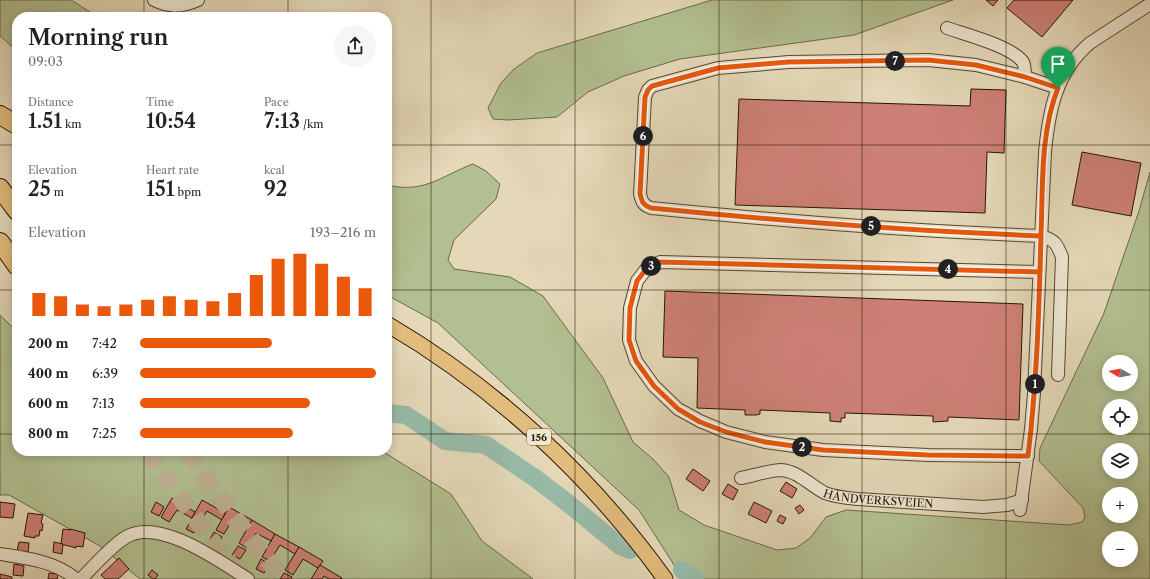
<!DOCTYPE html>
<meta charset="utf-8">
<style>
:root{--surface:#fff;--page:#f6f6f6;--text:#222;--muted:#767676;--accent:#ea580c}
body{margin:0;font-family:"Libre Caslon Text",serif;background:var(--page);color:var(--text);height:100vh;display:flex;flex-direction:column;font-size:15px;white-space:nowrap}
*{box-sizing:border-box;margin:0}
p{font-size:13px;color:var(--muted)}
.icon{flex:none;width:22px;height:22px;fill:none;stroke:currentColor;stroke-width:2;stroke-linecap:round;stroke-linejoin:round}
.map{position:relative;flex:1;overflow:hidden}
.side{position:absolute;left:12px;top:12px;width:380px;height:444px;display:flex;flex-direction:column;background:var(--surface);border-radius:16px;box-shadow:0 2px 10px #0003}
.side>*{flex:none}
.needle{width:26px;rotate:279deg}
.controls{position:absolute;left:1102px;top:355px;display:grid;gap:8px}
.controls a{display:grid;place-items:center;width:36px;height:36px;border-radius:50%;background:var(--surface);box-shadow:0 2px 10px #0003;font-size:20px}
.pin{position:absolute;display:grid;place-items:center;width:34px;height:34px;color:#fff;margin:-41px -17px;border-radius:50% 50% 50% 0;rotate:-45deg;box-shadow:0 0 4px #0007}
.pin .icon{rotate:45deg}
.km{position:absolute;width:20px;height:20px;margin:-10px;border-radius:50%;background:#222;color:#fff;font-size:11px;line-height:20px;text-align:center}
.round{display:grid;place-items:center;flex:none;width:42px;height:42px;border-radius:21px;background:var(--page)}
.head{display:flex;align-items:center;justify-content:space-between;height:68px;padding:0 16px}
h1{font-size:22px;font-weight:600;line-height:30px}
.figures{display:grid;grid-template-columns:repeat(3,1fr);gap:6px;height:68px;padding:4px 16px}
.figures div{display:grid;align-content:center}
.figures b{font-size:20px;font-weight:600}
.figures small{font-size:11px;font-weight:400}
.figures p{font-size:11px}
.chart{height:112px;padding:8px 16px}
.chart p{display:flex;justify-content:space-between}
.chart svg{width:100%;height:72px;margin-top:4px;stroke:var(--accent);stroke-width:6}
ul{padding:0 16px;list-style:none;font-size:13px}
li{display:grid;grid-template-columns:64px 48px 1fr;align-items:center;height:30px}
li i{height:10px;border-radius:5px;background:var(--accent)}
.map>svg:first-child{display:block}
.green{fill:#b2bf90;stroke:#6c6a48;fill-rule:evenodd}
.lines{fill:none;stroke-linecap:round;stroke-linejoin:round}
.river{stroke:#97bba9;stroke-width:18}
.building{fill:#cd8076;stroke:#271500}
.highway-tunnel{stroke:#beb193;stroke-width:18;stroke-dasharray:18 9;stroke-linecap:butt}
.minor-casing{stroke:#56462e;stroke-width:14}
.major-casing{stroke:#271500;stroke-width:17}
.highway-casing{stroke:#271500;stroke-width:20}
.minor{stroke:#ede6d1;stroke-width:12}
.major{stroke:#e2bc7c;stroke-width:15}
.highway{stroke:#e2bc7c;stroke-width:18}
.route-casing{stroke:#fff;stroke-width:8}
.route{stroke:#ea580c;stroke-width:5}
.grid{fill:none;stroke:#271500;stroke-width:1;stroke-opacity:0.55}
.labels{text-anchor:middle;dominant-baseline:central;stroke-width:3;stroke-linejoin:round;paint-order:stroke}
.shield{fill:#ede6d1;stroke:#62543f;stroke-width:1}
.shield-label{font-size:10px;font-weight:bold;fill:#271500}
.street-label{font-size:11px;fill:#271500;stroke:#ede6d1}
</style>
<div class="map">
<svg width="1150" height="579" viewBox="0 0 1150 579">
<rect width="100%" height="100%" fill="#e4d8b8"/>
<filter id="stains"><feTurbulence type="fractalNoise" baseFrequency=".005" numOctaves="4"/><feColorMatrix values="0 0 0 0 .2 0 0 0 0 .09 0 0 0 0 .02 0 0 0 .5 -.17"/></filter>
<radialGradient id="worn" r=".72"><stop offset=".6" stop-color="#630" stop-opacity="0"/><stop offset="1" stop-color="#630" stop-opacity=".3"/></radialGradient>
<g class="green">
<path d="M 0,0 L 71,0 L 98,17 L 17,17 L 17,51 L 0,36 Z"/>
<path d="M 712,0 L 953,0 L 854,35 L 680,59 L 624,76 L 588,92 L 557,117 L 508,120 L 493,119 L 488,108 L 501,83 L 514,69 L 537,53 Z"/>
<path d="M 473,164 L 486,171 L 500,184 L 496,199 L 454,240 L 448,260 L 454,269 L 510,277 L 543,296 L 603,378 L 633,442 L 654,460 L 669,477 L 679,510 L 704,525 L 777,550 L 796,548 L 810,538 L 826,517 L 846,510 L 1069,525 L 1082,522 L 1085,517 L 1083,508 L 1039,461 L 1040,448 L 1104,313 L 1139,211 L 1150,172 L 1150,579 L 683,579 L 639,510 L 438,323 L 387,295 L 387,185 C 424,194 441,176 473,164 ZM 1109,362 L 1131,362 L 1131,384 L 1109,384 ZM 1109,406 L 1131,406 L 1131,428 L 1109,428 ZM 1109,450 L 1131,450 L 1131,472 L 1109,472 ZM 1109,494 L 1131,494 L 1131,516 L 1109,516 ZM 1109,538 L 1131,538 L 1131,560 L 1109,560 Z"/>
<path d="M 0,315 L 17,332 L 17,451 L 382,451 L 451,494 L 482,541 L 533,579 L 140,579 L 100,546 L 9,495 L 0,495 Z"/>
</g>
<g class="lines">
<g class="river">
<path d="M 387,413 L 406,415 L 445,441 L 486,445 L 535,478 L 569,504 L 620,546 L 630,550"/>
<path d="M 682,570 L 695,579"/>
</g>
</g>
<g class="building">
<path d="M 986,0 L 998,0 L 993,6 Z"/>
<path d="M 1014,0 L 1073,0 L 1042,37 L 1007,8 Z"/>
<path d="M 971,89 L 1006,90 L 1004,153 L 987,152 L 985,213 L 735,205 L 739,99 L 970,106 Z"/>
<path d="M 1082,152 L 1141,163 L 1131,216 L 1072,205 Z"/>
<path d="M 665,291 L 1023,304 L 1019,420 L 948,417 L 948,421 L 933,422 L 933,416 L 845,413 L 845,418 L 841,418 L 841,422 L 830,421 L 830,413 L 760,410 L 760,414 L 756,415 L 745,415 L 745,410 L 697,408 L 698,358 L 663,357 Z"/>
<path d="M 693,469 L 710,481 L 703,491 L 686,479 Z"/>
<path d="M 786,482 L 797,489 L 792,498 L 780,491 Z"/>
<path d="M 728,484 L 738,490 L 733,500 L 722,494 Z"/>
<path d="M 172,498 L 195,512 L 192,518 L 177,510 L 169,522 L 161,517 Z"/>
<path d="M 202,500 L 225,513 L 222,520 L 207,511 L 194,533 L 186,529 Z"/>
<path d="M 0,502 L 15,504 L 13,518 L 0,517 Z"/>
<path d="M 156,502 L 164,507 L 159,516 L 151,512 Z"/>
<path d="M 754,502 L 772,511 L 766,523 L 748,514 Z"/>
<path d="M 800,505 L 804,510 L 799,514 L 795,508 Z"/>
<path d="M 229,507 L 252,520 L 248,528 L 233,519 L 224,534 L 216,530 Z"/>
<path d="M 28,513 L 43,515 L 41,523 L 43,524 L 42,531 L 40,530 L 39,536 L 35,536 L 35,538 L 24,536 Z"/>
<path d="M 780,515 L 786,518 L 783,524 L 777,521 Z"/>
<path d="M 252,520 L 275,534 L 271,541 L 256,533 L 247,548 L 239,543 Z"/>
<path d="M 63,529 L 70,530 L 70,529 L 85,533 L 83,547 L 76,546 L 76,548 L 61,544 Z"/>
<path d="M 214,532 L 222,537 L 217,546 L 209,541 Z"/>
<path d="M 275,534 L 299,547 L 295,554 L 280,545 L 270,561 L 262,557 Z"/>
<path d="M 19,542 L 29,543 L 28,553 L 17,551 Z"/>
<path d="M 54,542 L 63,544 L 62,554 L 53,552 Z"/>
<path d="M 238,546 L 246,550 L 240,559 L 232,555 Z"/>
<path d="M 299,547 L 323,561 L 320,565 L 318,568 L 303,559 L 293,575 L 285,570 Z"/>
<path d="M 119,558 L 129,569 L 118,579 L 105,579 L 101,575 Z"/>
<path d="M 261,559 L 269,564 L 264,573 L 256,569 Z"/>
<path d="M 14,564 L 24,566 L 23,576 L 13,575 Z"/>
<path d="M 320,565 L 342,578 L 341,579 L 329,579 L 324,576 L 322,579 L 311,579 Z"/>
<path d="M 152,570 L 158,575 L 155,579 L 153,579 L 148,575 Z"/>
<path d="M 49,573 L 58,574 L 57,579 L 48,579 Z"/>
<path d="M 284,573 L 292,577 L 291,579 L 280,579 Z"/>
<path d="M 0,574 L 12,577 L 12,579 L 0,579 Z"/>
</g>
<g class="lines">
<g class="highway-tunnel">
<path d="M 147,451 L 214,544 L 238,574"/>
<path d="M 187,451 L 240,525 L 283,579"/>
</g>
<defs>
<g id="minor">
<path d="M 154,0 C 170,8 182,7 198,0"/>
<path d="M 947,28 C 967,35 1011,46 1023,62 C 1025,66 1025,72 1025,77"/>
<path d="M 1058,375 L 1062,257 C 1057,244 1055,240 1041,236 C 911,231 781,221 651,208 C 643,205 642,202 640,194 L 645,97 L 648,90 L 652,86 L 718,68 L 789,62 L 928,60 L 976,65 L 1025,77 L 1058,88"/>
<path d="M 1028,456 L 928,455 L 823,450 L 765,442 L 726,432 L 700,421 L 678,409 L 654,386 L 636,361 L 629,340 L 630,308 L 637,281 L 647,268 L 660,262 L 1039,272"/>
<path id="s1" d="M 741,478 C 752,476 771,470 781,470 C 798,471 811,486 825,493 C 835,497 847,498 858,499 L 983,507 L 1007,505 L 1022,500"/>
<path d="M 1020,510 L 1031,429 L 1034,393 L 1045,152 C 1049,110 1056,72 1090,43 L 1150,4"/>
<path d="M 0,554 C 26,558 55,561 76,579"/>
<path d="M 81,579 C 94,566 111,546 126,537 C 159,517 219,561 248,579"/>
</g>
<path id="major" d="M 387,324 C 496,388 591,476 665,579"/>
<g id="highway">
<path d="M 0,115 L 17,125"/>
<path d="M 0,188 L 17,211"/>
<path d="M 0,242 L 17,266"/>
</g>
</defs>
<use href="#minor" class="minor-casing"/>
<use href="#major" class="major-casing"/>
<use href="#highway" class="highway-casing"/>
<use href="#minor" class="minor"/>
<use href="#major" class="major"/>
<use href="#highway" class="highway"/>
</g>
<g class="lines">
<defs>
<path id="route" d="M 1058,88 C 1040,133 1043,187 1041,235 C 1039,308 1037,382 1028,456 L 928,455 L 823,450 L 765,442 L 726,432 L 700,422 L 678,409 L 654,386 L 636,361 L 629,340 L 630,308 L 637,281 L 647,268 L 660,262 L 1040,272 L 1041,236 C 911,231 781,221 651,208 C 643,205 642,202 640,194 L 645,97 L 648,90 L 652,86 L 718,68 L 788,62 L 928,60 L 976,65 L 1025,77 L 1058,88"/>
</defs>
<use href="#route" class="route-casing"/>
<use href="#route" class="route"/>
</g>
<path class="grid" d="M 144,0 L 144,17M 288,0 L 288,17M 431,0 L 431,579M 575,0 L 575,579M 719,0 L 719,579M 862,0 L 862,579M 1006,0 L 1006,579M 0,145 L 17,145M 387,145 L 1150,145M 0,290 L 17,290M 387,290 L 1150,290M 0,434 L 17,434M 387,434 L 1150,434M 144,451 L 144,579M 288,451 L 288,579"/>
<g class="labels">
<rect class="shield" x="527" y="429" width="24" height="16" rx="3"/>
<g class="shield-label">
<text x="539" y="437">156</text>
</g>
<g class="street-label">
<text stroke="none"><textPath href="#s1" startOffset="145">HÅNDVERKSVEIEN</textPath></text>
</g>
</g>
<rect width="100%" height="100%" filter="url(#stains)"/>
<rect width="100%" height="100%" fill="url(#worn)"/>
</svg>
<div class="controls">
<a><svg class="needle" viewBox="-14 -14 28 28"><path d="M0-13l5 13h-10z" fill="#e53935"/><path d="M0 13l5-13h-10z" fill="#767676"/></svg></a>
<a><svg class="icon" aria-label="locate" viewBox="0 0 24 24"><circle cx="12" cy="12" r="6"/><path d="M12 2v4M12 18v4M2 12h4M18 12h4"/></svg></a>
<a><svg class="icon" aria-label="layers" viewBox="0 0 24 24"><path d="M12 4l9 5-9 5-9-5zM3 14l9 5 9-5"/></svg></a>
<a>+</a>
<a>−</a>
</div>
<div class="pin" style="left:1058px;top:88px;background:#1e9e55"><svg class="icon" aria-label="arrive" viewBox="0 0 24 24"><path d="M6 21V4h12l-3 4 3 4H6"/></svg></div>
<b class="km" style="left:1035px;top:384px">1</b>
<b class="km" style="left:802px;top:447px">2</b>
<b class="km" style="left:651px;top:266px">3</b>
<b class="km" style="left:948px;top:269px">4</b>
<b class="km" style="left:871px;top:226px">5</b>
<b class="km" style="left:643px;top:136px">6</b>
<b class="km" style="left:895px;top:61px">7</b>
<section class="side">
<div class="head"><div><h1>Morning run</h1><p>09:03</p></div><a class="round"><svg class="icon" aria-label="share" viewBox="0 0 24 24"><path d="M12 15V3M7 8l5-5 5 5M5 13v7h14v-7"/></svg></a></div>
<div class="figures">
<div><p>Distance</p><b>1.51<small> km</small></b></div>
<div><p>Time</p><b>10:54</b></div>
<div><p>Pace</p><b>7:13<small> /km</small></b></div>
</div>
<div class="figures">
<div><p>Elevation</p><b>25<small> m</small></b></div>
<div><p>Heart rate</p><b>151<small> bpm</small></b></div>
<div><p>kcal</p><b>92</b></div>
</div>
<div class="chart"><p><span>Elevation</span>193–216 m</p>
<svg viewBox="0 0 160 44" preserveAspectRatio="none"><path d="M5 44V30M15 44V32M25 44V37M35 44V38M45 44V37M55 44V34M65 44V32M75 44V34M85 44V35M95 44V30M105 44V19M115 44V9M125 44V6M135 44V12M145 44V20M155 44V27"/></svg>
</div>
<ul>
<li><b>200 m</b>7:42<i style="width:56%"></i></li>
<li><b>400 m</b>6:39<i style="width:100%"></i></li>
<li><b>600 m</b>7:13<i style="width:72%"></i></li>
<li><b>800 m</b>7:25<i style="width:65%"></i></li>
</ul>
</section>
</div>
